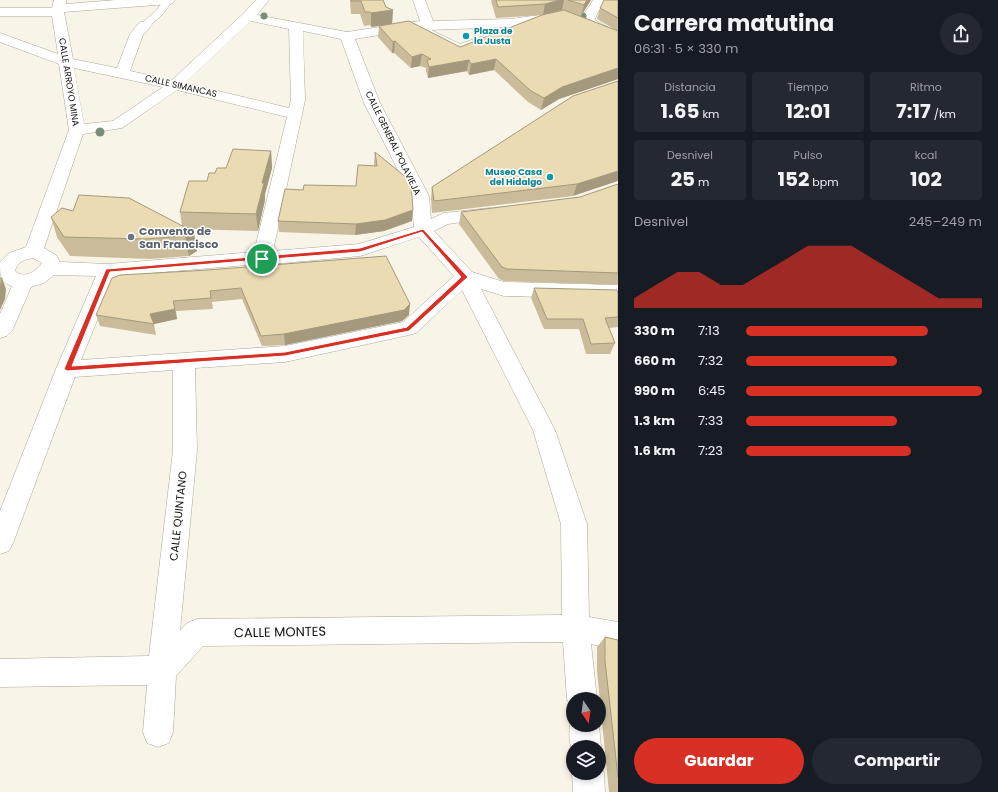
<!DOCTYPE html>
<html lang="es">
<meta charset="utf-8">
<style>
:root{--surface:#171b24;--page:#242831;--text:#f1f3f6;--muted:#9ea1a6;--accent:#d93025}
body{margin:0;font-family:Poppins,sans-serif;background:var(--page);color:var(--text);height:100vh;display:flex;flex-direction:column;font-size:15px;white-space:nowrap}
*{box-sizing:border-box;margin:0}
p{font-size:13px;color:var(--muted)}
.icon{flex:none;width:22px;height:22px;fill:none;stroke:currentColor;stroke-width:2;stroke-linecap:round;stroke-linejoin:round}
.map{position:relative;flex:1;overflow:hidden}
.side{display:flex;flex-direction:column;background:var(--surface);width:380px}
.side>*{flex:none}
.needle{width:26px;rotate:167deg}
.controls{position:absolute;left:566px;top:692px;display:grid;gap:8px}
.controls a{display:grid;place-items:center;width:40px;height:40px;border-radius:50%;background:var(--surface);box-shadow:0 2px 6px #0003;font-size:20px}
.pin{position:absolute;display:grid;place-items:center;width:34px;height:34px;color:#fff;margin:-17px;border:2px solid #fff;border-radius:50%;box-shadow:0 1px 4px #0007}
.round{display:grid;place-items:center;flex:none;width:42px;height:42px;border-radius:21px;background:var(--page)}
.head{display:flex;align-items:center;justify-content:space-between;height:68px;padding:0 16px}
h1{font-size:22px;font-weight:700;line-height:30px}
.stats{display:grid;grid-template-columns:repeat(3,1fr);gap:6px;height:68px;padding:4px 16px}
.stats div{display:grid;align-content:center;border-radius:4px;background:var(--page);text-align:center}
.stats b{font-size:20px;font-weight:700}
.stats small{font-size:11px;font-weight:400}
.stats p{font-size:11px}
.chart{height:112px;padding:8px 16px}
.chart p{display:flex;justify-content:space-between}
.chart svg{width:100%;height:72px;margin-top:4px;fill:var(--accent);opacity:.7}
.button{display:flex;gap:8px;margin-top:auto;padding:8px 16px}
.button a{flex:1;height:46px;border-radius:24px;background:var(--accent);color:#fff;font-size:16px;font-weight:700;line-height:46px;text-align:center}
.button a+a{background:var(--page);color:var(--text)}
ul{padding:0 16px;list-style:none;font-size:13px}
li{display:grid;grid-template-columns:64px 48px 1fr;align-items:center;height:30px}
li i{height:10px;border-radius:5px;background:var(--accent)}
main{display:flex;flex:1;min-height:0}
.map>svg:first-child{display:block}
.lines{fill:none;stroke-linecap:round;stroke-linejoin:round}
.service-casing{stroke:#aba79c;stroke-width:1}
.pedestrian-casing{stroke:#aba79c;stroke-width:1}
.minor-casing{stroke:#aba79c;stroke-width:1}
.service{fill:#fff;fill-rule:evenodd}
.pedestrian{fill:#fff;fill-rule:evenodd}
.minor{fill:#fff;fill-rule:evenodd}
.tree{fill:#788e7a}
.wall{fill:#cabc9a}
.shaded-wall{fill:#a4997d}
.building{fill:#ebdbb3;stroke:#a4997d}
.route{fill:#d93025;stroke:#fff;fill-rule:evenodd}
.culture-dot{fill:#0f9aa8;stroke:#fff;stroke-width:1.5}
.worship-dot{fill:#6b7280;stroke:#fff;stroke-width:1.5}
.labels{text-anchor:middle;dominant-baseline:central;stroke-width:3;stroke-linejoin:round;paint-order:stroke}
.far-culture-label{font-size:9px;font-weight:bold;fill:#0d838f;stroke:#fff;text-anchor:start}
.far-street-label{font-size:9px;fill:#13110d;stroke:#fff}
.worship-label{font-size:11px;font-weight:bold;fill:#5b616d;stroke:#fff;text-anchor:start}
.street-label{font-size:11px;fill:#13110d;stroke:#fff}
.near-street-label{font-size:13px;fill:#13110d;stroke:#fff}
</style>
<main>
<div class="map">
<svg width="618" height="792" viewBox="0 0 618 792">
<rect width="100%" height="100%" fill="#f9f4e8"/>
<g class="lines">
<defs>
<path id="service" d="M 415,24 L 419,24 L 460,44 L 503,29 L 508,30 L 460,48 L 415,26 Z"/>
<path id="pedestrian" d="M 163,0 L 173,0 L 163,14 L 148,27 L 142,27 L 140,25 L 142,23 L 157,10 Z"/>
<g id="minor">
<path d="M 54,0 L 66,0 L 66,4 L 116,0 L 175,0 L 173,3 L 169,4 L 64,12 L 73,59 L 117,68 L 130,34 L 140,22 L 150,22 L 152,25 L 143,35 L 130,71 L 172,80 L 243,14 L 256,0 L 269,0 L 257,15 L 347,32 L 420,21 L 413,0 L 425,0 L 433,21 L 511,19 L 553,13 L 558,14 L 559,17 L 558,20 L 511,27 L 428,30 L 417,29 L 355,39 L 380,103 L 429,196 L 431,219 L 444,213 L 490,208 L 496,209 L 499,213 L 496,217 L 490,218 L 448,224 L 434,231 L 472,272 L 504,282 L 618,285 L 618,299 L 504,296 L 481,289 L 555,430 L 587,524 L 589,617 L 618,622 L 618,650 L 591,644 L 597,699 L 573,699 L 573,710 L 572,709 L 567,699 L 563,642 L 203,646 L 176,676 L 173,732 L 169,743 L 158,747 L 147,743 L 143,732 L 147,685 L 0,687 L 0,659 L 149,656 L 173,450 L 173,370 L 75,377 L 13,543 L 9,551 L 0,554 L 0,511 L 56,369 L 96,276 L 54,275 L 44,283 L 31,287 L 12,331 L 7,336 L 0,338 L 0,314 L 12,286 C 0,282 0,275 0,262 L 9,253 L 26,247 L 69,130 L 59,64 L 0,42 L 0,33 L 58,54 L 52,16 L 0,16 L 0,8 L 52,8 ZM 251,21 L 289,29 L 291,100 L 289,108 L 185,83 ZM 303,31 L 341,39 L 364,103 L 411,196 L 414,227 L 359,244 L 273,251 L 305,100 ZM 74,68 L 163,87 L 113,121 L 84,124 ZM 177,90 L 287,117 L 254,252 L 108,264 L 60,262 L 56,255 L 44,248 L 83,134 L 122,128 ZM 419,237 L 454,276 L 403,322 L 285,346 L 81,360 L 115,276 L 259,264 L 262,265 L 360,256 ZM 33,258 L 42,263 C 36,272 24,279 15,271 C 17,262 25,259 33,258 ZM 462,290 L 533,430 L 561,524 L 562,615 L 197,619 L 187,623 L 180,631 L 197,450 L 195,368 L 285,362 L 409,335 L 416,333 Z"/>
<path d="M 593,0 L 605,0 C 602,7 596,13 595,20 L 618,33 L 618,42 L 593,31 L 581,21 C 584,12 589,8 593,0 Z"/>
<path d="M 573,716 L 573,725 L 599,725 L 601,747 L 599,752 L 599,747 L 573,747 L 573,752 C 568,741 568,727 573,716 Z"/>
<path d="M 599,762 L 604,773 L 605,792 L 573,792 L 572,773 L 573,772 L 573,773 L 599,773 Z"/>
</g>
</defs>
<use href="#service" class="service-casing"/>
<use href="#pedestrian" class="pedestrian-casing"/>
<use href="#minor" class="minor-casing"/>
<use href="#service" class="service"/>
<use href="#pedestrian" class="pedestrian"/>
<use href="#minor" class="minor"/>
</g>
<g class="tree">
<circle cx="264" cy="16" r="3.5"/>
<circle cx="583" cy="16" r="3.5"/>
<circle cx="100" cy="132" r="4.5"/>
</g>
<g class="wall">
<path d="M 350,0 L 383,0 L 386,7 L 393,10 L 392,24 L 371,27 L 370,25 L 364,26 L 360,14 L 351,14 Z"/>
<path d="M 492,0 L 591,0 L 581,16 L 574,14 L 614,29 L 597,19 L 600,8 L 618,0 L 618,79 L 559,99 L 541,110 L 528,102 L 494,70 L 469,75 L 467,71 L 428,78 L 426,71 L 426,68 L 420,66 L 411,68 L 394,53 L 392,53 L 378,37 L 379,26 L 460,47 L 563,10 L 562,10 L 543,15 L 496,18 L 491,1 Z"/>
<path d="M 618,81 L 573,196 L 432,213 L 431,199 L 432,187 Z"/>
<path d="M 271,151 L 272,168 L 265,194 L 265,200 L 258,231 L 189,229 L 197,251 L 189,256 L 150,259 L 70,256 L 57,237 L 51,217 L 73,211 L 182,226 L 180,212 L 207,181 L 215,173 L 226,168 Z"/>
<path d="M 375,152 L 412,221 L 384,231 L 355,235 L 279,232 L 278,221 L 303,190 L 356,186 L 374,166 L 374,163 Z"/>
<path d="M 618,184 L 618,285 L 504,281 L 499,279 L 459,224 L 461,212 L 580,197 Z"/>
<path d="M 208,270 L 409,315 L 402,321 L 285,345 L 262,346 L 242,299 L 212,302 L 213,309 L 176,311 L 177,319 L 154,324 L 156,335 L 100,326 L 96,315 Z"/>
<path d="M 534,288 L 618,292 L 618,327 L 609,328 L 615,343 L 610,354 L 586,354 L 579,329 L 544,329 L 531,298 Z"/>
<path d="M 605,637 L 618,640 L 618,792 L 609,792 L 597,671 L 597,647 Z"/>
</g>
<g class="shaded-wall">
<path d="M 560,0 L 564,0 L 562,10 L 543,15 L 545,4 Z"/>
<path d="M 587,0 L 591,0 L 581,16 L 584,5 Z"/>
<path d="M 393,10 L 392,24 L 371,27 L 371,13 Z"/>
<path d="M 395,41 L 394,53 L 392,53 L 393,42 Z"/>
<path d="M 422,54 L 420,66 L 411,68 L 412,57 Z"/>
<path d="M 496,59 L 494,70 L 469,75 L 471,64 Z"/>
<path d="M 469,60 L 467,71 L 428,78 L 429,67 Z"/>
<path d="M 618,68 L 618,79 L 559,99 L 541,110 L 544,98 L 562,87 Z"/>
<path d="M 271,151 L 272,168 L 265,194 L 265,200 L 258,231 L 256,214 L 262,183 Z"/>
<path d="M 618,171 L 618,181 L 573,196 L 577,184 Z"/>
<path d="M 413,210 L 412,221 L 384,231 L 355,235 L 356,224 Z"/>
<path d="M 194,232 L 197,251 L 189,256 L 185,236 Z"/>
<path d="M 2,278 L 6,289 L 5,299 L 0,310 L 0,289 Z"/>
<path d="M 410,304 L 409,315 L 402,321 L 285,345 L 284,334 Z"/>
<path d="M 175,309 L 177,319 L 154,324 L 150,314 Z"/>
</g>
<g class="building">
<path d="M 351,0 L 383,0 L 386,7 L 393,10 L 371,13 L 370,12 L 365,12 L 361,1 L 351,1 Z"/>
<path d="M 496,0 L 560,0 L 545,4 L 498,7 Z"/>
<path d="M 568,0 L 587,0 L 584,5 Z"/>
<path d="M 604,0 L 618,0 L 618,18 L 600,8 Z"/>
<path d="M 564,10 L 618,31 L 618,68 L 562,87 L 544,98 L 531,91 L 496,59 L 471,64 L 469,60 L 429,67 L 427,60 L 431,59 L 422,54 L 412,57 L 395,41 L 393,42 L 379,26 L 409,21 L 460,47 L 542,15 Z"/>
<path d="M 618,81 L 618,171 L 577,184 L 434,201 L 432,187 L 573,96 Z"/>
<path d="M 233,149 L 271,151 L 262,183 L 264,183 L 256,214 L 180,212 L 189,181 L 207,181 L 209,173 L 215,173 L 217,168 L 226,168 Z"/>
<path d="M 375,152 L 407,178 L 411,185 L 413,210 L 385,220 L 356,224 L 278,221 L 285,189 L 303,190 L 304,185 L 356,186 L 358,165 L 377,166 Z"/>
<path d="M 618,184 L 618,273 L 507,269 L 502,267 L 461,212 L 580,197 Z"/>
<path d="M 79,195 L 129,198 L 194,232 L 185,236 L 146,239 L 64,237 L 51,217 L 62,208 L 73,211 Z"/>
<path d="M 386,256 L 410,304 L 404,310 L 284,334 L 261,336 L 241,288 L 210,291 L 211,298 L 173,301 L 175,309 L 150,314 L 154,324 L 96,315 L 112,278 L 120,275 L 208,270 Z"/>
<path d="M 0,278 L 2,278 L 0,289 Z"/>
<path d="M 534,288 L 617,290 L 618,292 L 618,317 L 605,318 L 615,343 L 591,344 L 583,319 L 547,319 Z"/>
<path d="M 605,637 L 618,640 L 618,777 L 605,661 Z"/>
</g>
<path class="route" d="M 423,229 L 468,277 L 409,331 L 285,356 L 67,371 L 64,369 L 106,269 L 360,248 ZM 422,232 L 461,277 L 407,327 L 285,352 L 72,366 L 110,272 L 360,252 Z"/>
<g class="culture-dot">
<circle cx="466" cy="36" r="4"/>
<circle cx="550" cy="177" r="4"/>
</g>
<circle class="worship-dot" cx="131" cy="237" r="4"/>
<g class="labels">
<g class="far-culture-label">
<text x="474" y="31">Plaza de<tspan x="474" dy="10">la Justa</tspan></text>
<text x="542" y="172" text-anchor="end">Museo Casa<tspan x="542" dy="10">del Hidalgo</tspan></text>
</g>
<g class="far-street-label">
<text transform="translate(69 82) rotate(81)">CALLE ARROYO MINA</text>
<text transform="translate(181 86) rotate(13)">CALLE SIMANCAS</text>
<text transform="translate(393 143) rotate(64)">CALLE GENERAL POLAVIEJA</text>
</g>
<g class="worship-label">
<text x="139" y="231">Convento de<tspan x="139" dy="13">San Francisco</tspan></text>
</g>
<g class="street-label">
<text transform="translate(178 516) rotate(-84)">CALLE QUINTANO</text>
</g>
<g class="near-street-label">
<text transform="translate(280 632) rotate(-1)">CALLE MONTES</text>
</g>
</g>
</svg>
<div class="controls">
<a><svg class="needle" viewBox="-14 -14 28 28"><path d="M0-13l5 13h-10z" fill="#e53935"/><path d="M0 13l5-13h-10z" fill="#9ea1a6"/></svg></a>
<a><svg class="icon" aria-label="layers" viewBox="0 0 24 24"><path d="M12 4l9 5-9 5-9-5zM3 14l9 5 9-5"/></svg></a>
</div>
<div class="pin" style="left:262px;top:259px;background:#1e9e55"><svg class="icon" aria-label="arrive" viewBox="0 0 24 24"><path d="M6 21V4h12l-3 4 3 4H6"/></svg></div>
</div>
<section class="side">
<div class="head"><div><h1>Carrera matutina</h1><p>06:31 · 5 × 330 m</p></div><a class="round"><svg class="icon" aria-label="share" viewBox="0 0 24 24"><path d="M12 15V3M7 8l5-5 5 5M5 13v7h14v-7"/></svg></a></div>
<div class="stats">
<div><p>Distancia</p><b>1.65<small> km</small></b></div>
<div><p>Tiempo</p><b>12:01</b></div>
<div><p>Ritmo</p><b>7:17<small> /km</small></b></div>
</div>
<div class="stats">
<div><p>Desnivel</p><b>25<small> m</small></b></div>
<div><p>Pulso</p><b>152<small> bpm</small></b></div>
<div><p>kcal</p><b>102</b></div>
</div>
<div class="chart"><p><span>Desnivel</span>245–249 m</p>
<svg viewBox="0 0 160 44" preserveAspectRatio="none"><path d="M0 44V38L10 30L20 22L30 22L40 30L50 30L60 22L70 14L80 6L90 6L100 6L110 14L120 22L130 30L140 38L150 38L160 38V44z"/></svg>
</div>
<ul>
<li><b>330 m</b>7:13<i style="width:77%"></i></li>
<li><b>660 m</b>7:32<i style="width:64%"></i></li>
<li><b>990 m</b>6:45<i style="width:100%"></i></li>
<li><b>1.3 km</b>7:33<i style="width:64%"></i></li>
<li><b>1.6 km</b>7:23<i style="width:70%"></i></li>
</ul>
<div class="button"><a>Guardar</a><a>Compartir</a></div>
</section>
</main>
